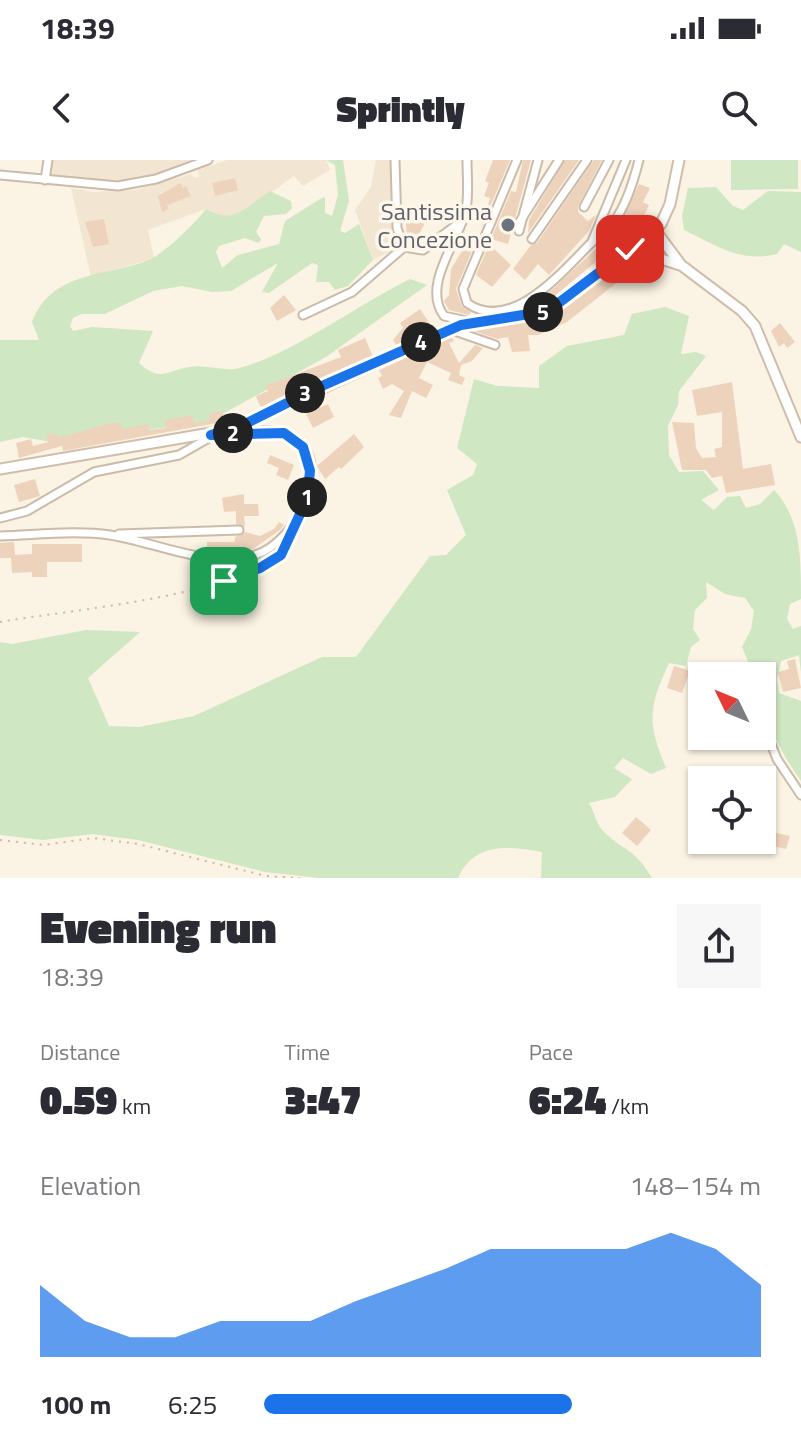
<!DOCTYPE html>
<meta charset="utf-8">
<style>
:root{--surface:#fff;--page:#f7f7f7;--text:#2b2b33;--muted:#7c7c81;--accent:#1a73e8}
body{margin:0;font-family:"Titillium Web",sans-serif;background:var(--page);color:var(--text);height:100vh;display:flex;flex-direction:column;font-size:30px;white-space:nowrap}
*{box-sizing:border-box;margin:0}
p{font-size:26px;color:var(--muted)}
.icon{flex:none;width:44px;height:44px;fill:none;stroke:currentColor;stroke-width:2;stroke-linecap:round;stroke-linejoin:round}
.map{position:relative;height:718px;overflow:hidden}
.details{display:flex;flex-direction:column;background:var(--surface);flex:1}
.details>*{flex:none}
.needle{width:52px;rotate:313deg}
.fabs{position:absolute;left:688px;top:502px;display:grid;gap:16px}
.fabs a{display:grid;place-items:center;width:88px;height:88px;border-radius:0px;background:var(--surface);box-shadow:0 2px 6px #0004;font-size:40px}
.pin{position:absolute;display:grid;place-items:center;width:68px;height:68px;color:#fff;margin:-34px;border-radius:16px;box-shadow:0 4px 12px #0006}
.km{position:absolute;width:40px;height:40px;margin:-20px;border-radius:50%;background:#222;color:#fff;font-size:22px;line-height:40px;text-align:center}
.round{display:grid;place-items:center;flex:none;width:84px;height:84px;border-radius:0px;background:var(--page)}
.overview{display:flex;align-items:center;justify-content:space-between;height:136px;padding:0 40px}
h1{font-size:44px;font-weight:800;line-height:60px}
.metrics{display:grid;grid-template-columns:repeat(3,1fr);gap:12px;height:136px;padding:8px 40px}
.metrics div{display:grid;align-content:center}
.metrics b{font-size:40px;font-weight:800}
.metrics small{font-size:22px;font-weight:400}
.metrics p{font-size:22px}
.chart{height:224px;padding:16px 40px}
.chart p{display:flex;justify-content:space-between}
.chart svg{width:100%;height:144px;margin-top:8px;fill:var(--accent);opacity:.7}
ul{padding:0 40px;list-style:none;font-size:26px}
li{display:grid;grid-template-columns:128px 96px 1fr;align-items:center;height:60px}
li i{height:20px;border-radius:10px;background:var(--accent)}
.status{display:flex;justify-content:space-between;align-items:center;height:56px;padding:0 40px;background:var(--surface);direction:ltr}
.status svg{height:22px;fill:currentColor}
header{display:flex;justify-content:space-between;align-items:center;height:104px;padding:0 40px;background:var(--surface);font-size:36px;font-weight:800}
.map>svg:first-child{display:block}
.residential{fill:#f2e5d2}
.green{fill:#cfe7c3}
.building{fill:#eed3bc}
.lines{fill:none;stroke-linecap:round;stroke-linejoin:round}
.street-casing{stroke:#cbbbaa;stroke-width:11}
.secondary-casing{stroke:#d0bdab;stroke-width:13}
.path{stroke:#d3b7a0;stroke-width:2;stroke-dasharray:2 6;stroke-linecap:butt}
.street{stroke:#fff;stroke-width:7}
.secondary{stroke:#fff;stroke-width:9}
.route-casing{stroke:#fff;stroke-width:16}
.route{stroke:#1a73e8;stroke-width:10}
.worship-dot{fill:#6b7280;stroke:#fef7e9;stroke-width:3}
.labels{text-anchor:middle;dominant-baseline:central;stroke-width:7;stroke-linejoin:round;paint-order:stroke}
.worship-label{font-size:24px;fill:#5b616d;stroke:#fef7e9;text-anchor:end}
</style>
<div class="status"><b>18:39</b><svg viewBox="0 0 49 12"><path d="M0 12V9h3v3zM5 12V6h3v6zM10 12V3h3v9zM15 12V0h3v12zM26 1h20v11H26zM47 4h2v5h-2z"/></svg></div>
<header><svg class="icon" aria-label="back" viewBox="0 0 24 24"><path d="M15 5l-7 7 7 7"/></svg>Sprintly<svg class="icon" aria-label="search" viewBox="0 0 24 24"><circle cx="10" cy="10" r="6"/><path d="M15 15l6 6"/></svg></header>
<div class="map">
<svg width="801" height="718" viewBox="0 0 801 718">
<rect width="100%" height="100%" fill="#fbf3e3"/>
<g class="residential">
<path d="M 48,0 L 198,0 L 139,20 L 103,24 L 48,16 Z"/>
<path d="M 227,0 L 326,0 L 330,10 L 303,26 L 294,16 L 241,54 L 219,57 L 206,49 L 148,70 L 154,98 L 91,117 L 71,28 L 93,32 L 136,30 L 191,14 L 194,18 L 199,17 L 198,10 Z"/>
<path d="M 376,0 L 393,0 L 395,21 L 391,91 L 373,100 L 355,50 L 371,27 Z"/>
</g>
<g class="green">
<path d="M 326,0 L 343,0 L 349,41 L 340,71 L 345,73 L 359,64 L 373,100 L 348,126 L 335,130 L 329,122 L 316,122 L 318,105 L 312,103 L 269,133 L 262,132 L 278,103 L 231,131 L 212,132 L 182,126 L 153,131 L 105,154 L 82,154 L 73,158 L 70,166 L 73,171 L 92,167 L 153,171 L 139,203 C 161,223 167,210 190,207 C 206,204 224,212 240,208 C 292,194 359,144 410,119 L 427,125 L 326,197 L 208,262 L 52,282 L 23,277 L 0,282 L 0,180 L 39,180 L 32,162 C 53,109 106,118 151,99 C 165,92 197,62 206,49 C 234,66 247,46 270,31 L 291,41 L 292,48 L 286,54 L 264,56 L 256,72 L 261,79 L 259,83 L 245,78 L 219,86 L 216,92 L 222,108 L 238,95 L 279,84 L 285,61 L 320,39 L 325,37 L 325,53 L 332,56 L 338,35 L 335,5 Z"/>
<path d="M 731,0 L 798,0 L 798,29 L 731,30 Z"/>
<path d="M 716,27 L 733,46 L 743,50 L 768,31 L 801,32 L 801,92 L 784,84 L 777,94 C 739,103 718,86 684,70 L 682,56 L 688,28 Z"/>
<path d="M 665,147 L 689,156 L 681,194 L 696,192 L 706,196 L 679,231 L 678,245 L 668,266 L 669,295 L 679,312 L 703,311 L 719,330 L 701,340 L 714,350 L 727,337 L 740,336 L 746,348 L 760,344 L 774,330 C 801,358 801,399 801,439 L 790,444 L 787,459 L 793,469 L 801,466 L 801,513 L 799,495 L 781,501 L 777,519 L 779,533 L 801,541 L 801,621 C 778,589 762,556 762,516 L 754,516 L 742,487 L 751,469 L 754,451 L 745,438 L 725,434 L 706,422 L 707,438 L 695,450 L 693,469 L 700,480 L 691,487 L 686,506 L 669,503 C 648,549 647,562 666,608 L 651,614 L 623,598 L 614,608 L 632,619 L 615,637 L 589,643 C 594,651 597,666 604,672 C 625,692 634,688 652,718 L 541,718 L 542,692 C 509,686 474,682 458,718 L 320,718 L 265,712 L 138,680 L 92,674 L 43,680 L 0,675 L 0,482 L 12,484 L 86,470 L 140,472 L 88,518 L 109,566 L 139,567 L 194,556 L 322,497 L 356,497 L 430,396 L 446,395 L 466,375 L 447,330 L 473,315 L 477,304 L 457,288 L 474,219 L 497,226 L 539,228 L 539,206 L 567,186 L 624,175 L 632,154 Z"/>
</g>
<g class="building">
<path d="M 493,0 L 510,0 L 481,68 L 490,38 L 484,36 L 489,23 L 485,21 Z"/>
<path d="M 523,0 L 531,0 L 508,84 L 491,79 L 511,31 L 516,32 Z"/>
<path d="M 565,0 L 579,0 L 528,73 L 529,60 Z"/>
<path d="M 594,0 L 602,0 L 578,46 L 578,52 L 588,61 L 596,55 L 589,71 L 549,115 L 538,104 L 525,120 L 513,109 L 531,85 L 537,83 Z"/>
<path d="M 235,18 L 238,30 L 215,36 L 212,23 Z"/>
<path d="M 180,23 L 183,28 L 186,26 L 191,36 L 167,45 L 169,49 L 162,52 L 158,36 Z"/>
<path d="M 639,24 L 650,28 L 643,42 L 649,45 L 640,65 L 545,144 L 529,147 L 554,128 L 616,70 Z"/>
<path d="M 405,55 L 429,55 L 415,82 L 409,81 L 407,76 Z"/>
<path d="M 104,59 L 109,84 L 93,87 L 85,62 Z"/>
<path d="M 470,78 L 476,81 L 456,129 L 462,147 L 471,152 L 469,155 L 449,150 L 444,141 L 449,135 L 451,109 Z"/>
<path d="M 489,84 L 511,105 L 492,127 L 476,115 Z"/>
<path d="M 611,112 L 619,121 L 567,162 L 538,175 L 528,175 L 530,191 L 512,192 L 508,177 L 497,179 L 474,171 L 550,158 Z"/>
<path d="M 284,135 L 296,150 L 277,161 L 270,148 Z"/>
<path d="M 420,149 L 432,167 L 397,186 L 393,180 L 403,168 L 400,163 Z"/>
<path d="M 780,163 L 795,182 L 787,188 L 784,183 L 779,187 L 771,171 Z"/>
<path d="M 452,177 L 454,181 L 449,183 L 459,203 L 475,185 L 483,188 L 472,201 L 461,205 L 459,215 L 465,218 L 462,225 L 448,220 L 451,213 L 427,202 L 419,218 L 433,225 L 426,238 L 412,231 L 401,258 L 389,255 L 404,231 L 392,224 L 383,229 L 378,218 L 382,216 L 379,210 Z"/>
<path d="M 365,178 L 373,197 L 261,248 L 256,236 L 268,231 L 265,226 L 341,197 L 338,190 Z"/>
<path d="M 732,222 L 743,309 L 771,304 L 775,325 L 726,333 L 722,316 L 712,318 L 706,310 L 682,310 L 672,262 L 694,263 L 696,288 L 702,298 L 716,297 L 714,289 L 722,287 L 722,252 L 697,256 L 692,230 Z"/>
<path d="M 328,244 L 334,257 L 313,268 L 306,254 Z"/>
<path d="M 222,251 L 224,258 L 238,255 L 239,259 L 63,291 L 62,286 L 19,298 L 16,283 L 31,279 L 33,286 L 48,282 L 46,275 L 56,273 L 58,278 L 111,263 L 121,263 L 122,269 L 148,264 L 149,270 L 166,268 L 165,260 L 192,255 L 194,263 L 210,260 L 209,253 Z"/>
<path d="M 354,274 L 364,287 L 341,309 L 339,307 L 325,319 L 317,306 Z"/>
<path d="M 270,295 L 294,305 L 288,320 L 276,315 L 279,308 L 267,303 Z"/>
<path d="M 35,319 L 40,336 L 19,342 L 14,325 Z"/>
<path d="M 244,334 L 244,344 L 258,344 L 259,356 L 244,356 L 245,367 L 236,364 L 236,351 L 224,352 L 222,338 Z"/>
<path d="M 279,362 L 284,365 L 280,370 L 253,389 L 207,389 L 207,382 L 235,382 L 235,377 L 245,372 L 260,376 L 274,369 Z"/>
<path d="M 14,382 L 15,395 L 32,394 L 32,384 L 82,384 L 82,402 L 47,402 L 47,417 L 32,417 L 32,412 L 12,413 L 11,398 L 0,398 L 0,383 Z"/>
<path d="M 795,499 L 801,528 L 783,532 L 778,512 L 789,509 L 787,501 Z"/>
<path d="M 674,506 L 690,511 L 682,533 L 667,528 Z"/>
<path d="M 636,657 L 651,670 L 637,686 L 622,673 Z"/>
<path d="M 762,670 L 790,676 L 786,689 L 765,684 Z"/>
</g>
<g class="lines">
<defs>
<g id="street">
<path d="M 395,0 L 397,68 L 404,87 L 423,90 L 459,63"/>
<path d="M 517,0 L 463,129 L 467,143 C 511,174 562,112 590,84 C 598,77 607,71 613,63 C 626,46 634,20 639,0"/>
<path d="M 0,15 L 118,26 L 156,19 L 208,0"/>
<path d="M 45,20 L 48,0"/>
<path d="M 584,47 L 609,0"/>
<path d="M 519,63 L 559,0"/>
<path d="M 519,71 L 538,0"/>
<path d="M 532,79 L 587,0"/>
<path d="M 593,79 L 626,0"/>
<path d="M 303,155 L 352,132 L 404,87"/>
<path d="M 467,161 L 444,156 C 421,125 459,81 466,50 C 469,34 467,16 467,0"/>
<path d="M 449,169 L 495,185"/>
<path d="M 0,358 L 27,351 L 94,312 L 179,295 L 214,275"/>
<path d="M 119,374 L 239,370"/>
<path d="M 0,376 C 36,375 75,370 110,375 C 155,382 210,409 255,395 C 297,383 340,297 287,274 C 270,267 245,272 227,274"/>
<path d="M 743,509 L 746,516"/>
<path d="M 762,561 L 777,599 L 801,635"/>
</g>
<g id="secondary">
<path d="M 655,70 L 681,105 L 742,151 L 755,166 L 801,277"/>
<path d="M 630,89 L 680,105"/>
<path d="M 0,309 L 234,269 L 457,166 L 548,151 L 661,64 L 670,44 L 679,0"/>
</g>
</defs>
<use href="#street" class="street-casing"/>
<use href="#secondary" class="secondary-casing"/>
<g class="path">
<path d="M 0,462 C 58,451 260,435 286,384"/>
<path d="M 0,680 L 44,685 L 93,678 L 138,684 L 266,716 L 300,718"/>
</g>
<use href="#street" class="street"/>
<use href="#secondary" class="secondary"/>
</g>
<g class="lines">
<defs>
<path id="route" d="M 224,421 L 260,408 L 281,395 L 307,339 L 310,311 L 303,287 L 284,273 L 211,275 L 241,266 L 315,229 L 461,165 L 548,151 L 630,89"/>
</defs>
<use href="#route" class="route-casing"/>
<use href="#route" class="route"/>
</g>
<circle class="worship-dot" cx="508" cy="65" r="8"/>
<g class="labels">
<g class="worship-label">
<text x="492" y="51">Santissima<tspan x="492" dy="28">Concezione</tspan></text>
</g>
</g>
</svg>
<div class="fabs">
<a><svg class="needle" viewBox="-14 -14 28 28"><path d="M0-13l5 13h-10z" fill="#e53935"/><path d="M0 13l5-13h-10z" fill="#7c7c81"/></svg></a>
<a><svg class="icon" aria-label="locate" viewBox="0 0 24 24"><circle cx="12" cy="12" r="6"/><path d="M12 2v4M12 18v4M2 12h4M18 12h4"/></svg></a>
</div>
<div class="pin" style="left:224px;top:421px;background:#1e9e55"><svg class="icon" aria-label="arrive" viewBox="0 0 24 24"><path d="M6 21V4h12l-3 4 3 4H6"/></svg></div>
<div class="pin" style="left:630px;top:89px;background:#d93025"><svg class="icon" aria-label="check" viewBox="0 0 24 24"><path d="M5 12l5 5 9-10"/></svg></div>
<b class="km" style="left:307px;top:337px">1</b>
<b class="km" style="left:233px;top:273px">2</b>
<b class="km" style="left:305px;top:233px">3</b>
<b class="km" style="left:421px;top:182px">4</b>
<b class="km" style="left:543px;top:152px">5</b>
</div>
<section class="details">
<div class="overview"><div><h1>Evening run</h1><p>18:39</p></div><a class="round"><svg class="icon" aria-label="share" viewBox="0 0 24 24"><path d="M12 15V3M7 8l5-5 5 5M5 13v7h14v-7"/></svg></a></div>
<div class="metrics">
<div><p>Distance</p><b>0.59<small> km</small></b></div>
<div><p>Time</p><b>3:47</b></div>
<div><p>Pace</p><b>6:24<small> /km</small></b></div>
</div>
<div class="chart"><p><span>Elevation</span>148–154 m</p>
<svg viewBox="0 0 160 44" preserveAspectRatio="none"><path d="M0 44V22L10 33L20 38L30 38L40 33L50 33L60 33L70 27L80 22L90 17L100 11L110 11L120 11L130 11L140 6L150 11L160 22V44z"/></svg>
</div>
<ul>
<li><b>100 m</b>6:25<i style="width:62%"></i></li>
</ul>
</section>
